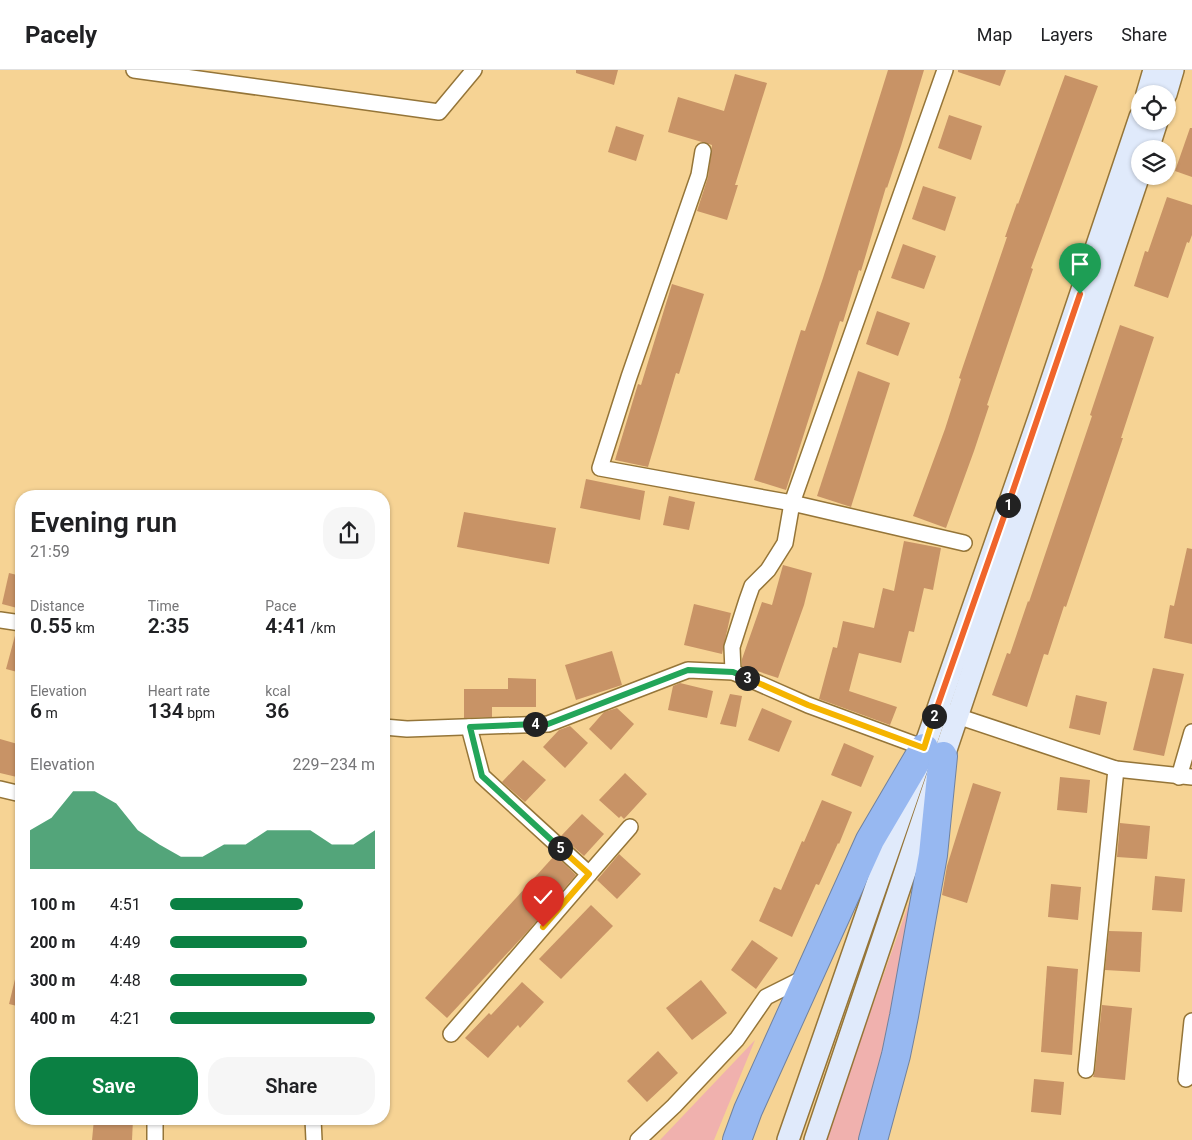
<!DOCTYPE html>
<meta charset="utf-8">
<style>
:root{--surface:#fff;--page:#f6f6f6;--text:#202124;--muted:#757577;--line:#e0e0e0;--accent:#0b8043}
body{margin:0;font-family:Roboto,sans-serif;background:var(--page);color:var(--text);height:100vh;display:flex;flex-direction:column;font-size:19px;white-space:nowrap}
*{box-sizing:border-box;margin:0}
p{font-size:16px;color:var(--muted)}
.icon{flex:none;width:28px;height:28px;fill:none;stroke:currentColor;stroke-width:2;stroke-linecap:round;stroke-linejoin:round}
.map{position:relative;flex:1;overflow:hidden}
.side{position:absolute;left:15px;top:420px;width:375px;height:635px;display:flex;flex-direction:column;background:var(--surface);border-radius:20px;box-shadow:0 1px 4px #0004}
.side>*{flex:none}
.fabs{position:absolute;left:1131px;top:15px;display:grid;gap:10px}
.fabs a{display:grid;place-items:center;width:45px;height:45px;border-radius:50%;background:var(--surface);box-shadow:0 1px 4px #0004;font-size:25px}
.pin{position:absolute;display:grid;place-items:center;width:42px;height:42px;color:#fff;margin:-51px -21px;border-radius:50% 50% 50% 0;rotate:-45deg;box-shadow:0 0 5px #0007}
.pin .icon{rotate:45deg}
.km{position:absolute;width:25px;height:25px;margin:-12px;border-radius:50%;background:#222;color:#fff;font-size:14px;line-height:25px;text-align:center}
.round{display:grid;place-items:center;flex:none;width:52px;height:52px;border-radius:20px;background:var(--page)}
.overview{display:flex;align-items:center;justify-content:space-between;height:85px;padding:0 15px}
h1{font-size:28px;font-weight:600;line-height:38px}
.stats{display:grid;grid-template-columns:repeat(3,1fr);gap:8px;height:85px;padding:5px 15px}
.stats div{display:grid;align-content:center}
.stats b{font-size:21px;font-weight:600}
.stats small{font-size:14px;font-weight:400}
.stats p{font-size:14px}
.chart{height:140px;padding:10px 15px}
.chart p{display:flex;justify-content:space-between}
.chart svg{width:100%;height:90px;margin-top:5px;fill:var(--accent);opacity:.7}
.button{display:flex;gap:10px;margin-top:auto;padding:10px 15px}
.button a{flex:1;height:58px;border-radius:20px;background:var(--accent);color:#fff;font-size:20px;font-weight:600;line-height:58px;text-align:center}
.button a+a{background:var(--page);color:var(--text)}
ul{padding:0 15px;list-style:none;font-size:16px}
li{display:grid;grid-template-columns:80px 60px 1fr;align-items:center;height:38px}
li i{height:12px;border-radius:6px;background:var(--accent)}
header{display:flex;align-items:center;gap:30px;box-sizing:border-box;height:70px;padding:0 25px;background:var(--surface);border-bottom:1px solid var(--line)}
header strong{font-size:24px}
nav{display:flex;gap:28px;margin-inline-start:auto;font-size:18px}
.map>svg:first-child{display:block}
.green{fill:#f0b1ae}
.building{fill:#c89366}
.lines{fill:none;stroke-linecap:round;stroke-linejoin:round}
.street-casing{stroke:#957538;stroke-width:18}
.secondary-casing{stroke:#957538;stroke-width:24}
.highway-casing{stroke:#71829e;stroke-width:30}
.street{stroke:#fff;stroke-width:15}
.secondary{stroke:#e0eafb;stroke-width:21}
.highway{stroke:#97b8f1;stroke-width:28}
.split-1-casing{stroke:#fff;stroke-width:10}
.split-2-casing{stroke:#fff;stroke-width:10}
.split-3-casing{stroke:#fff;stroke-width:10}
.split-4-casing{stroke:#fff;stroke-width:10}
.split-5-casing{stroke:#fff;stroke-width:10}
.split-6-casing{stroke:#fff;stroke-width:10}
.split-1{stroke:#f0652b;stroke-width:6}
.split-2{stroke:#f0652b;stroke-width:6}
.split-3{stroke:#f5b400;stroke-width:6}
.split-4{stroke:#22a559;stroke-width:6}
.split-5{stroke:#22a559;stroke-width:6}
.split-6{stroke:#f5b400;stroke-width:6}
</style>
<header>
<strong>Pacely</strong>
<nav><a>Map</a><a>Layers</a><a>Share</a></nav>
</header>
<div class="map">
<svg width="1192" height="1070" viewBox="0 0 1192 1070">
<rect width="100%" height="100%" fill="#f6d394"/>
<g class="green">
<path d="M 926,785 L 862,1070 L 825,1070 Z"/>
<path d="M 755,970 L 714,1070 L 660,1070 Z"/>
</g>
<g class="building">
<path d="M 576,0 L 618,0 L 614,15 L 576,3 Z"/>
<path d="M 888,0 L 924,0 L 901,76 L 887,118 L 886,117 L 861,201 L 859,200 L 843,252 L 840,251 L 786,420 L 754,410 L 801,260 L 805,261 L 823,208 Z"/>
<path d="M 958,0 L 1006,0 L 1000,16 L 958,2 Z"/>
<path d="M 735,4 L 767,13 L 735,115 L 738,115 L 727,150 L 697,141 L 708,107 L 712,75 L 668,62 L 678,27 L 724,41 Z"/>
<path d="M 1065,5 L 1098,16 L 1031,198 L 1033,199 L 987,335 L 989,336 L 974,381 L 946,458 L 913,446 L 945,359 L 961,309 L 959,308 L 1007,167 L 1005,167 L 1017,133 L 1018,134 Z"/>
<path d="M 949,45 L 982,56 L 971,90 L 938,78 Z"/>
<path d="M 616,56 L 644,65 L 636,91 L 608,82 Z"/>
<path d="M 1190,58 L 1192,58 L 1192,107 L 1175,101 Z"/>
<path d="M 923,116 L 956,127 L 945,161 L 912,149 Z"/>
<path d="M 1167,127 L 1192,135 L 1192,165 L 1189,173 L 1187,172 L 1168,228 L 1134,216 L 1145,181 L 1148,182 Z"/>
<path d="M 903,174 L 936,186 L 924,219 L 891,208 Z"/>
<path d="M 672,214 L 704,224 L 679,304 L 676,303 L 648,397 L 615,390 L 638,314 L 641,315 Z"/>
<path d="M 877,241 L 910,253 L 898,286 L 866,274 Z"/>
<path d="M 1120,255 L 1154,267 L 1121,368 L 1123,368 L 1066,537 L 1064,536 L 1048,585 L 1044,584 L 1027,637 L 992,625 L 1007,583 L 1010,584 L 1028,531 L 1029,532 L 1092,346 L 1090,345 Z"/>
<path d="M 858,301 L 890,313 L 851,437 L 817,426 Z"/>
<path d="M 586,409 L 645,421 L 640,450 L 580,438 Z"/>
<path d="M 669,426 L 695,432 L 689,460 L 663,455 Z"/>
<path d="M 464,442 L 556,458 L 549,494 L 457,477 Z"/>
<path d="M 904,471 L 941,478 L 933,520 L 924,518 L 914,562 L 909,561 L 901,593 L 859,583 L 849,621 L 897,637 L 890,655 L 819,629 L 833,577 L 837,578 L 843,551 L 874,558 L 883,518 L 894,521 Z"/>
<path d="M 1187,478 L 1192,479 L 1192,574 L 1164,568 L 1170,535 L 1174,536 Z"/>
<path d="M 783,495 L 812,503 L 804,535 L 778,608 L 742,596 L 742,589 L 762,532 L 772,535 Z"/>
<path d="M 9,503 L 21,506 L 21,539 L 2,534 Z"/>
<path d="M 694,534 L 731,543 L 722,584 L 684,575 Z"/>
<path d="M 16,562 L 21,562 L 21,603 L 6,599 Z"/>
<path d="M 612,581 L 622,615 L 576,630 L 565,595 Z"/>
<path d="M 1153,598 L 1184,604 L 1164,686 L 1133,680 Z"/>
<path d="M 508,608 L 536,609 L 536,637 L 492,637 L 492,647 L 464,648 L 464,619 L 508,619 Z"/>
<path d="M 680,613 L 713,621 L 707,648 L 668,640 L 673,616 Z"/>
<path d="M 730,624 L 742,626 L 736,657 L 720,654 Z"/>
<path d="M 1076,625 L 1107,632 L 1100,665 L 1069,658 Z"/>
<path d="M 617,638 L 634,654 L 611,680 L 589,659 L 604,642 Z"/>
<path d="M 762,638 L 792,651 L 779,682 L 748,670 Z"/>
<path d="M 570,656 L 588,673 L 565,698 L 543,677 L 559,660 Z"/>
<path d="M 0,669 L 21,675 L 21,708 L 0,703 Z"/>
<path d="M 844,673 L 874,686 L 861,717 L 831,705 Z"/>
<path d="M 523,690 L 546,710 L 525,732 L 502,712 Z"/>
<path d="M 625,703 L 647,724 L 624,749 L 621,746 L 619,748 L 599,730 Z"/>
<path d="M 1060,707 L 1090,710 L 1087,743 L 1057,740 Z"/>
<path d="M 973,713 L 1001,722 L 967,833 L 942,825 L 947,796 Z"/>
<path d="M 822,730 L 852,742 L 839,774 L 838,773 L 819,815 L 816,814 L 792,867 L 759,851 L 774,817 L 781,820 L 802,771 L 804,772 Z"/>
<path d="M 582,744 L 604,764 L 584,786 L 561,766 Z"/>
<path d="M 1120,753 L 1150,756 L 1147,789 L 1117,787 Z"/>
<path d="M 619,784 L 641,804 L 617,829 L 597,810 Z"/>
<path d="M 555,785 L 576,805 L 527,862 L 447,948 L 425,928 Z"/>
<path d="M 1155,806 L 1185,809 L 1182,842 L 1152,840 Z"/>
<path d="M 1051,814 L 1081,817 L 1078,850 L 1048,847 Z"/>
<path d="M 591,835 L 613,856 L 561,909 L 539,889 Z"/>
<path d="M 1109,861 L 1142,862 L 1140,902 L 1105,900 Z"/>
<path d="M 752,870 L 778,888 L 756,919 L 731,900 Z"/>
<path d="M 1047,896 L 1078,899 L 1072,985 L 1041,982 Z"/>
<path d="M 17,901 L 21,901 L 21,937 L 9,934 Z"/>
<path d="M 701,910 L 727,943 L 692,970 L 666,938 Z"/>
<path d="M 522,912 L 544,932 L 520,958 L 518,955 L 488,988 L 465,968 L 489,943 L 491,945 Z"/>
<path d="M 1102,935 L 1132,938 L 1125,1010 L 1093,1007 L 1095,1001 Z"/>
<path d="M 658,981 L 678,1003 L 647,1032 L 627,1011 Z"/>
<path d="M 1034,1009 L 1064,1012 L 1061,1045 L 1031,1042 Z"/>
<path d="M 94,1049 L 133,1049 L 132,1070 L 92,1070 Z"/>
</g>
<g class="lines">
<defs>
<g id="street">
<path d="M 134,0 L 439,42 L 474,0"/>
<path d="M 703,81 L 699,105 L 629,307 L 600,398 L 792,433 L 945,0"/>
<path d="M 0,550 L 21,553"/>
<path d="M 733,602 L 732,577 L 747,530 L 752,516 L 768,500 L 785,473 L 792,433 L 964,473"/>
<path d="M 948,643 L 1116,699 L 1192,707"/>
<path d="M 384,657 L 407,659 L 548,654 L 688,600 L 733,602 L 808,635 L 930,680"/>
<path d="M 1179,707 L 1192,662"/>
<path d="M 0,719 L 21,724"/>
<path d="M 589,804 L 630,757"/>
<path d="M 451,964 L 589,804 L 482,706 L 469,657"/>
<path d="M 1086,1000 L 1116,699"/>
<path d="M 1186,1009 L 1192,951"/>
<path d="M 155,1049 L 155,1070"/>
<path d="M 313,1049 L 314,1070"/>
<path d="M 638,1070 L 674,1036 L 737,969 L 766,927 L 808,906"/>
</g>
<g id="secondary">
<path d="M 1147,24 L 1154,0"/>
<path d="M 1166,24 L 1173,0"/>
<path d="M 1148,79 L 1157,51"/>
<path d="M 788,1070 L 1041,342 L 1140,47"/>
<path d="M 815,1070 L 1140,102"/>
</g>
<g id="highway">
<path d="M 737,1070 L 748,1040 L 870,770 L 924,678"/>
<path d="M 873,1070 L 896,985 L 904,946 L 933,785 L 943,686"/>
</g>
</defs>
<use href="#street" class="street-casing"/>
<use href="#secondary" class="secondary-casing"/>
<use href="#highway" class="highway-casing"/>
<use href="#street" class="street"/>
<use href="#secondary" class="secondary"/>
<use href="#highway" class="highway"/>
</g>
<g class="lines">
<defs>
<path id="split-1" d="M 1008,435 L 1080,224"/>
<path id="split-2" d="M 934,646 L 1008,435"/>
<path id="split-3" d="M 747,608 L 808,635 L 924,678 L 934,646"/>
<path id="split-4" d="M 535,654 L 548,654 L 688,600 L 733,602 L 747,608"/>
<path id="split-5" d="M 535,654 L 470,657 L 482,706 L 560,778"/>
<path id="split-6" d="M 543,857 L 589,804 L 560,778"/>
</defs>
<use href="#split-1" class="split-1-casing"/>
<use href="#split-2" class="split-2-casing"/>
<use href="#split-3" class="split-3-casing"/>
<use href="#split-4" class="split-4-casing"/>
<use href="#split-5" class="split-5-casing"/>
<use href="#split-6" class="split-6-casing"/>
<use href="#split-1" class="split-1"/>
<use href="#split-2" class="split-2"/>
<use href="#split-3" class="split-3"/>
<use href="#split-4" class="split-4"/>
<use href="#split-5" class="split-5"/>
<use href="#split-6" class="split-6"/>
</g>
</svg>
<div class="fabs">
<a><svg class="icon" aria-label="locate" viewBox="0 0 24 24"><circle cx="12" cy="12" r="6"/><path d="M12 2v4M12 18v4M2 12h4M18 12h4"/></svg></a>
<a><svg class="icon" aria-label="layers" viewBox="0 0 24 24"><path d="M12 4l9 5-9 5-9-5zM3 14l9 5 9-5"/></svg></a>
</div>
<div class="pin" style="left:1080px;top:224px;background:#1e9e55"><svg class="icon" aria-label="arrive" viewBox="0 0 24 24"><path d="M6 21V4h12l-3 4 3 4H6"/></svg></div>
<div class="pin" style="left:543px;top:857px;background:#d93025"><svg class="icon" aria-label="check" viewBox="0 0 24 24"><path d="M5 12l5 5 9-10"/></svg></div>
<b class="km" style="left:1008px;top:435px">1</b>
<b class="km" style="left:934px;top:646px">2</b>
<b class="km" style="left:747px;top:608px">3</b>
<b class="km" style="left:535px;top:654px">4</b>
<b class="km" style="left:560px;top:778px">5</b>
<section class="side">
<div class="overview"><div><h1>Evening run</h1><p>21:59</p></div><a class="round"><svg class="icon" aria-label="share" viewBox="0 0 24 24"><path d="M12 15V3M7 8l5-5 5 5M5 13v7h14v-7"/></svg></a></div>
<div class="stats">
<div><p>Distance</p><b>0.55<small> km</small></b></div>
<div><p>Time</p><b>2:35</b></div>
<div><p>Pace</p><b>4:41<small> /km</small></b></div>
</div>
<div class="stats">
<div><p>Elevation</p><b>6<small> m</small></b></div>
<div><p>Heart rate</p><b>134<small> bpm</small></b></div>
<div><p>kcal</p><b>36</b></div>
</div>
<div class="chart"><p><span>Elevation</span>229–234 m</p>
<svg viewBox="0 0 160 44" preserveAspectRatio="none"><path d="M0 44V25L10 19L20 6L30 6L40 12L50 25L60 32L70 38L80 38L90 32L100 32L110 25L120 25L130 25L140 32L150 32L160 25V44z"/></svg>
</div>
<ul>
<li><b>100 m</b>4:51<i style="width:65%"></i></li>
<li><b>200 m</b>4:49<i style="width:67%"></i></li>
<li><b>300 m</b>4:48<i style="width:67%"></i></li>
<li><b>400 m</b>4:21<i style="width:100%"></i></li>
</ul>
<div class="button"><a>Save</a><a>Share</a></div>
</section>
</div>
